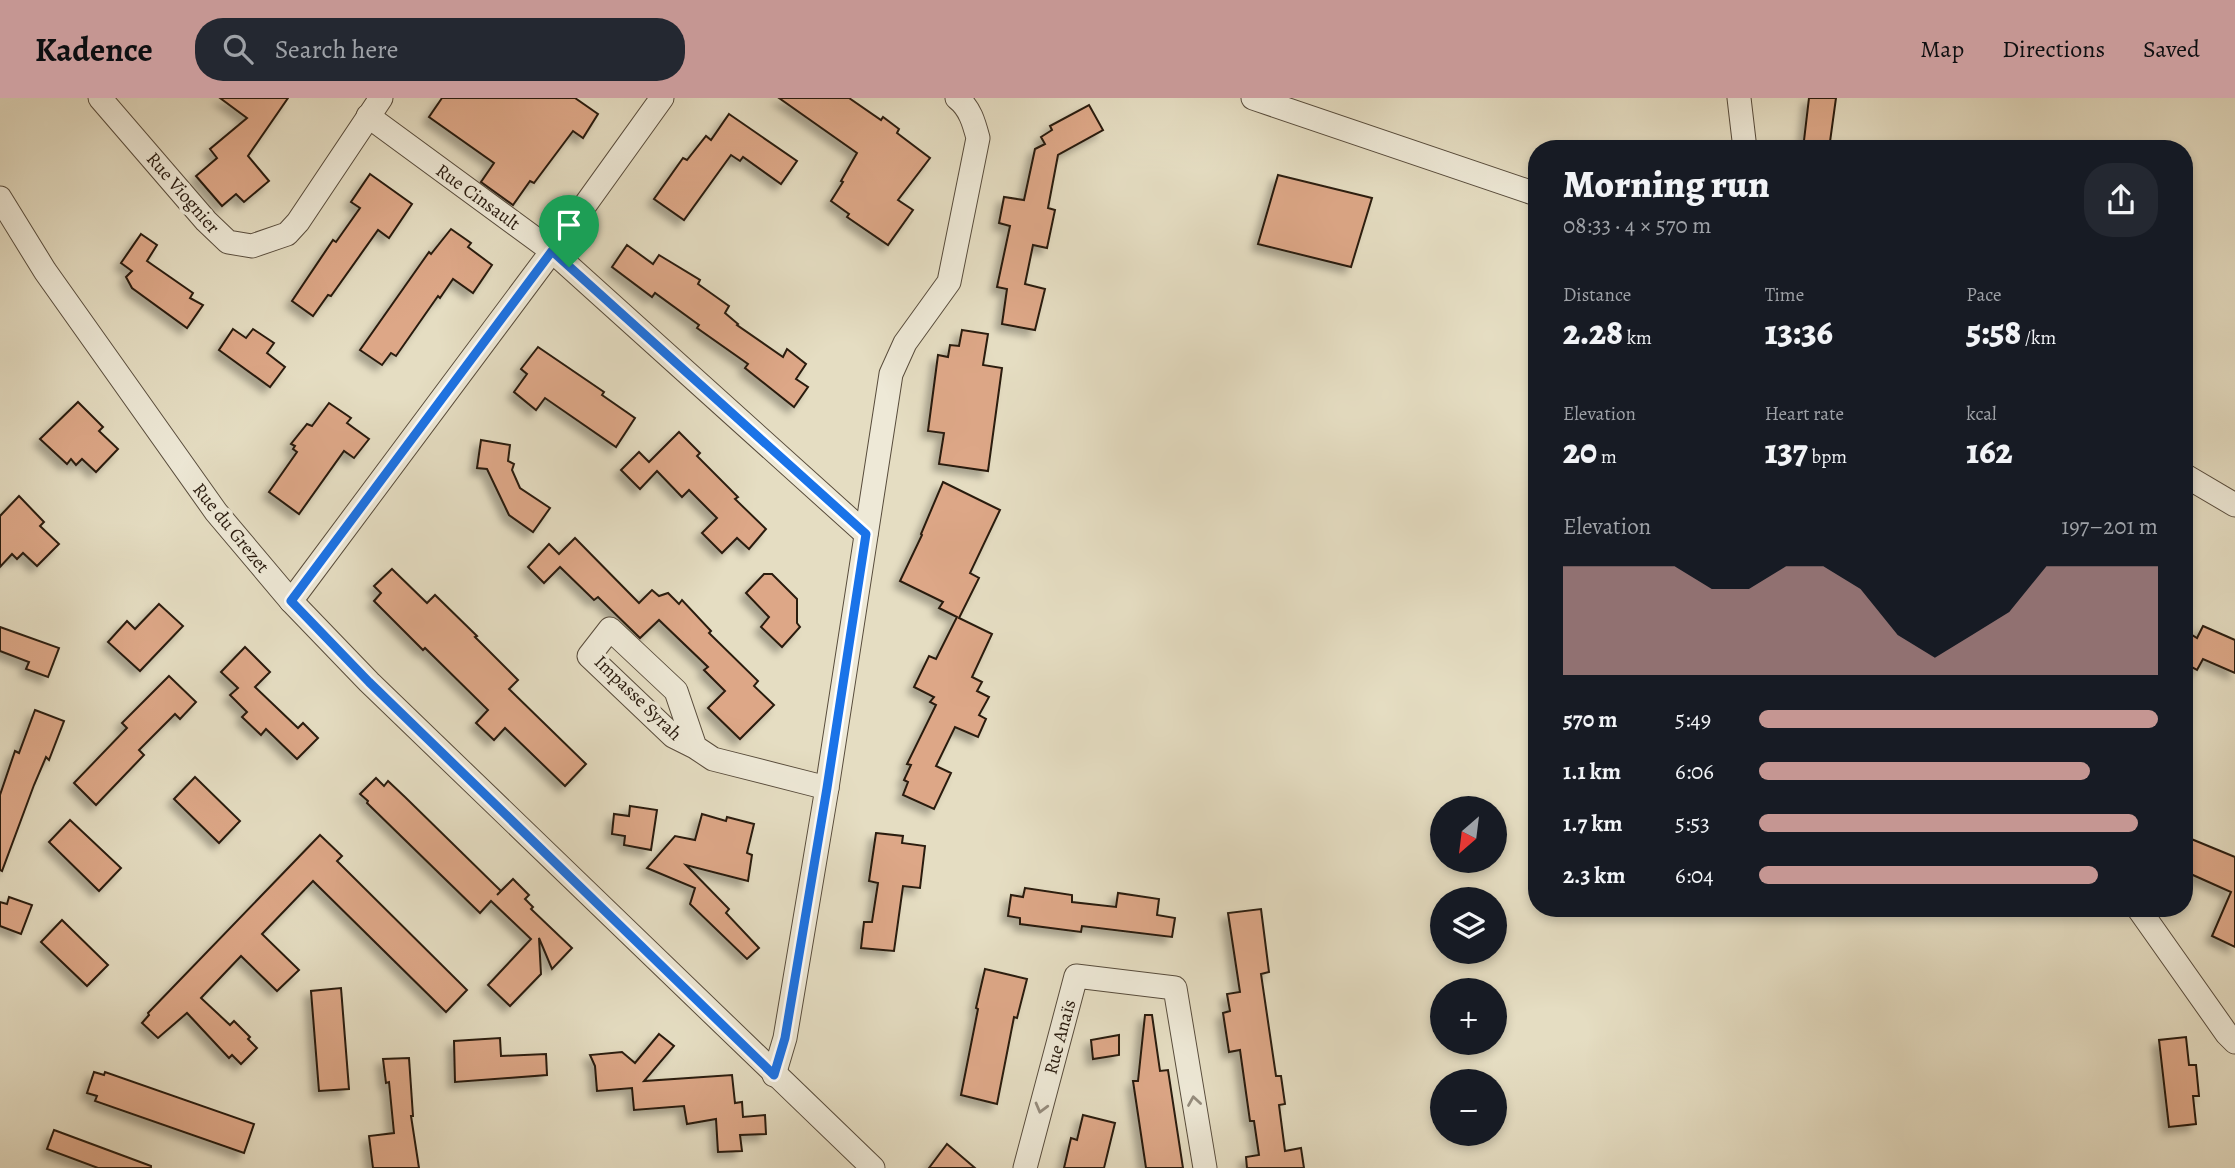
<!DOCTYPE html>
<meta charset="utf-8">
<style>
:root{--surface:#171b24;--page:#242831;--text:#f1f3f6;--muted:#9ea1a6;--accent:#c59692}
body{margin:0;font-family:Alegreya,serif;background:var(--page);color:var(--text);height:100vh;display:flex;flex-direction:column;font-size:26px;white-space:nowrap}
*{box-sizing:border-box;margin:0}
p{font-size:23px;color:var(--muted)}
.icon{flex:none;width:38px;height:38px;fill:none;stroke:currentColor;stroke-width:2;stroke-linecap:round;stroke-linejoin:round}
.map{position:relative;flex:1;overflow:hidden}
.sheet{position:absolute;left:1528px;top:42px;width:665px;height:777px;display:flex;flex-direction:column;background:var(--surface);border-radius:28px;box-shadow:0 4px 10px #0003}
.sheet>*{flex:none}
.needle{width:46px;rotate:208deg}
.buttons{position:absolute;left:1430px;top:698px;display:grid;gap:14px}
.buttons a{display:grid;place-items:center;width:77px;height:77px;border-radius:50%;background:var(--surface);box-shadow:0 4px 10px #0003;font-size:35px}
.pin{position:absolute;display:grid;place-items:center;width:60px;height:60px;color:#fff;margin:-72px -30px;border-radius:50% 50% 50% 0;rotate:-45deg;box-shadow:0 0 7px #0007}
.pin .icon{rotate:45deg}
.round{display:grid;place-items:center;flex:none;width:74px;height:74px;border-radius:28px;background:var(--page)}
.overview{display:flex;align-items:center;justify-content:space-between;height:119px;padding:0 35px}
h1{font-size:38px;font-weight:800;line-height:52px}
.figures{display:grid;grid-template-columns:repeat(3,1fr);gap:10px;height:119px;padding:7px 35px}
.figures div{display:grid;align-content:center}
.figures b{font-size:35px;font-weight:800}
.figures small{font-size:19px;font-weight:400}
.figures p{font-size:19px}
.chart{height:196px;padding:14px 35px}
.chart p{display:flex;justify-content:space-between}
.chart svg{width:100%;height:126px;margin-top:7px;fill:var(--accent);opacity:.7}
ul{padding:0 35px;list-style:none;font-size:23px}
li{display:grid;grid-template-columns:112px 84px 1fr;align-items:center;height:52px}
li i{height:18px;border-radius:9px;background:var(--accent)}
header{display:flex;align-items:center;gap:42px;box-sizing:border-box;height:98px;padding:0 35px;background:var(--accent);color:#111}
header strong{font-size:33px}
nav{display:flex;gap:38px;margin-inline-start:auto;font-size:24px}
.search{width:490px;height:63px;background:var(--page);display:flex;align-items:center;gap:18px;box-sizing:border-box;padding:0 24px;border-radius:28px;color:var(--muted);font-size:26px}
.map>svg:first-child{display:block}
.building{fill:#dda787;stroke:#291b0f;stroke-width:2;filter:url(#shadow)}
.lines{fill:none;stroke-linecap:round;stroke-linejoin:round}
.street-casing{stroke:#584c3c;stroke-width:25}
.street{stroke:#eee9d7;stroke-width:23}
.oneway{stroke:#958c7d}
.route-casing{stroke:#fff;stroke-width:14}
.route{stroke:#1a73e8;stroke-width:9}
.labels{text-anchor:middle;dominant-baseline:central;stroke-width:7;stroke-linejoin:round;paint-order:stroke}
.street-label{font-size:19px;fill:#291b0f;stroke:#eee9d7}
</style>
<header>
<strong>Kadence</strong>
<div class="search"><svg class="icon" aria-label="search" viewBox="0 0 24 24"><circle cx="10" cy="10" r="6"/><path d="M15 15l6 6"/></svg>Search here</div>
<nav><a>Map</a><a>Directions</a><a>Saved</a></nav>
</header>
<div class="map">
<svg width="2235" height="1070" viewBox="0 0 2235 1070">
<defs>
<filter id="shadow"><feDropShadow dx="-6" dy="6" stdDeviation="3.5" flood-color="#0004"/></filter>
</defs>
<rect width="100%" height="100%" fill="#e5ddc2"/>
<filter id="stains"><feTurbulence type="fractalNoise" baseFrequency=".00286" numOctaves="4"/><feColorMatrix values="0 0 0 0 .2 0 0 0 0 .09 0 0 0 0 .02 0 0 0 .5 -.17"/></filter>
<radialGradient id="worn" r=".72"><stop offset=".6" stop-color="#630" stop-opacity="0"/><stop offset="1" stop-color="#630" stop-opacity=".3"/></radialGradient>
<g class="building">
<path d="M 220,0 L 288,0 L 248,58 L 269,83 L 244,104 L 236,96 L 222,108 L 196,78 L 217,60 L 210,51 L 247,20 Z"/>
<path d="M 442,0 L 575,0 L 598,16 L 583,40 L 573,33 L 534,85 L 530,83 L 513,107 L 481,84 L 494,65 L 429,19 Z"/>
<path d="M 779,0 L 849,0 L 881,22 L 883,19 L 899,31 L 897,35 L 930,60 L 898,102 L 913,112 L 888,147 L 847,119 L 849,116 L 831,103 L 843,84 L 841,83 L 857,55 Z"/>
<path d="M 1809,0 L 1836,0 L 1829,51 L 1803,51 Z"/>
<path d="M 1089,7 L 1103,32 L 1058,57 L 1048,110 L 1055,112 L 1047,150 L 1033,147 L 1025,186 L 1045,191 L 1035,232 L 1002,226 L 1007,191 L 997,189 L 1010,128 L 999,125 L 1004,99 L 1024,102 L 1035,51 L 1045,46 L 1041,39 L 1052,32 L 1050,28 Z"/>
<path d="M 729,16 L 797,63 L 781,86 L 743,59 L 740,63 L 731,57 L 684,122 L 654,101 L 683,60 L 687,62 L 706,38 L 711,42 Z"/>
<path d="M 370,76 L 412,106 L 389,140 L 378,132 L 331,198 L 328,197 L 313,218 L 292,203 L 333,142 L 336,144 L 360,110 L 351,104 Z"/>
<path d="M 1278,77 L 1372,100 L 1351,169 L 1258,146 Z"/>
<path d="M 451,131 L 471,145 L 468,149 L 492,167 L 473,195 L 453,181 L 440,200 L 438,198 L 396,258 L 391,255 L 382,267 L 360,252 L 429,154 L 431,156 Z"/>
<path d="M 141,136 L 157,147 L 147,163 L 193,195 L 190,200 L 203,207 L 187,230 L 132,190 L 126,179 L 132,173 L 121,165 Z"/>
<path d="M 627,147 L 653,166 L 659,157 L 700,182 L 698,186 L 729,208 L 725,215 L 738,226 L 737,227 L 783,259 L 787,251 L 806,266 L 796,281 L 808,289 L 794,309 L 745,270 L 748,266 L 697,230 L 699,227 L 655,195 L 652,199 L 612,169 Z"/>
<path d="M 233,231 L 246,240 L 253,231 L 274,245 L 267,255 L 285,269 L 270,289 L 219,252 Z"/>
<path d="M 962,232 L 988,236 L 983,267 L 1002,270 L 988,373 L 939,366 L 944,335 L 928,333 L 938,257 L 948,259 L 950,247 L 959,248 Z"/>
<path d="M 538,249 L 604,294 L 602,297 L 635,320 L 616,349 L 545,300 L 536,312 L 514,294 L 527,276 L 521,271 Z"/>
<path d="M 78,304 L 103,329 L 99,333 L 118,351 L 96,374 L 82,361 L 76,367 L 71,361 L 67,366 L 40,341 Z"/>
<path d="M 329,305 L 351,320 L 347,325 L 369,341 L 354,360 L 344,353 L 299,416 L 269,394 L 297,354 L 293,351 L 295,348 L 291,346 L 307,326 L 312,328 Z"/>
<path d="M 679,334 L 700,355 L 697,358 L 738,399 L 735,401 L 766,431 L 749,451 L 737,440 L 722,455 L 702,435 L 717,420 L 689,392 L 682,399 L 657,373 L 640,391 L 621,372 L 639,354 L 649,364 Z"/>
<path d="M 481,342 L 510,347 L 508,363 L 514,366 L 512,372 L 520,390 L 550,410 L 533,434 L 509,417 L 487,371 L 477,370 Z"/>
<path d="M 943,384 L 1000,412 L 970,475 L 979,480 L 959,520 L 992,536 L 972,579 L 982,584 L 977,593 L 989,599 L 979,617 L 986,621 L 978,639 L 955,629 L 936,668 L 951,675 L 934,711 L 903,697 L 908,684 L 904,682 L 911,667 L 907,666 L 936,607 L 930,604 L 934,599 L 914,589 L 929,558 L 936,561 L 957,519 L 939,510 L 943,504 L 900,483 L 922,437 L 921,436 Z"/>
<path d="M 19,398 L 44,424 L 40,428 L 59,446 L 37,468 L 23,455 L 17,461 L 12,456 L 0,469 L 0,418 Z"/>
<path d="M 575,440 L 639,505 L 652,492 L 659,498 L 668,495 L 679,506 L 682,502 L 711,533 L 709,535 L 758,583 L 754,588 L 774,607 L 740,641 L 708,610 L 725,593 L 704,572 L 708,569 L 659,522 L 640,540 L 598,499 L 594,502 L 560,469 L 544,485 L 528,469 L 549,446 L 559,456 Z"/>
<path d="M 392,471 L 427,505 L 435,497 L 477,538 L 475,539 L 518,582 L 509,591 L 586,666 L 565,688 L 505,630 L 494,642 L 476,625 L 488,612 L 425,550 L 423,552 L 374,503 L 381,495 L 374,488 Z"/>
<path d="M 764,476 L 772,476 L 797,501 L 797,525 L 800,529 L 782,549 L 761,529 L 769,519 L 746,495 Z"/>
<path d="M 159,506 L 183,528 L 140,573 L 108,544 L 127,523 L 135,531 Z"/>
<path d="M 2203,528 L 2235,542 L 2235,575 L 2203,561 L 2197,572 L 2184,565 L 2184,554 L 2192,537 L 2197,540 Z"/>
<path d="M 0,529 L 59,550 L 48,579 L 26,571 L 29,564 L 0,553 Z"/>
<path d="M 245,549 L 270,574 L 255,589 L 298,630 L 303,625 L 318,640 L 297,661 L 266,631 L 261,637 L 242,619 L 247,614 L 230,597 L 238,590 L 221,574 Z"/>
<path d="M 169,578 L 196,604 L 180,621 L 175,616 L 139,652 L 144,657 L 96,707 L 74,685 L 127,630 L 122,625 Z"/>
<path d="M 35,612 L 64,623 L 49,662 L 46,659 L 34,687 L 2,773 L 0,772 L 0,697 L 15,653 L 19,655 Z"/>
<path d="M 195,679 L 240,723 L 219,745 L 174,701 Z"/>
<path d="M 376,680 L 384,688 L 388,683 L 405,699 L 501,793 L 497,797 L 513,781 L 529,797 L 525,801 L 533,809 L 531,811 L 572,850 L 552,871 L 539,840 L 541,876 L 510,908 L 488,887 L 531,841 L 491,803 L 480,815 L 367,705 L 368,703 L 360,696 Z"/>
<path d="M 630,708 L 657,712 L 651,752 L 624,747 L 625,738 L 612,736 L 614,716 L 629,718 Z"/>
<path d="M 702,716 L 726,723 L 727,719 L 754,726 L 747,755 L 752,757 L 748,783 L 686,767 L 729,811 L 726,815 L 759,850 L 747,861 L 690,806 L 695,790 L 647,770 L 675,738 L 695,742 Z"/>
<path d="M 70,722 L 121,770 L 99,793 L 49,744 Z"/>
<path d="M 876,735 L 903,738 L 902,745 L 925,748 L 920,790 L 903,788 L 894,853 L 861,850 L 864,824 L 872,824 L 878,785 L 869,783 Z"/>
<path d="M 320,737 L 342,758 L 337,763 L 467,892 L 446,914 L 313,783 L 262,836 L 299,872 L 277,893 L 241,858 L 201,900 L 230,927 L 234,923 L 250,939 L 248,941 L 257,950 L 241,966 L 232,957 L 229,960 L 187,915 L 158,940 L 142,925 L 149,917 L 148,915 Z"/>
<path d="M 2184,738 L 2235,759 L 2235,849 L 2212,838 L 2231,794 L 2184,773 Z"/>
<path d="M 1025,790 L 1072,797 L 1072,804 L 1116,809 L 1118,795 L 1159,801 L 1157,817 L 1175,820 L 1172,839 L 1082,828 L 1081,834 L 1020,826 L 1020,820 L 1008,818 L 1011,797 L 1023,799 Z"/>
<path d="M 9,799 L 32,807 L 21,836 L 0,828 L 0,804 L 7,806 Z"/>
<path d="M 1261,811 L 1269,874 L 1261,876 L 1276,978 L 1281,978 L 1285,1006 L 1279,1007 L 1285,1053 L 1301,1050 L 1304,1070 L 1247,1070 L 1246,1059 L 1259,1057 L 1254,1023 L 1250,1023 L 1240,952 L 1229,954 L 1223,915 L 1230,913 L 1227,896 L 1240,894 L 1228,815 Z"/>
<path d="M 62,822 L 108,867 L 87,888 L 41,844 Z"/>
<path d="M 985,871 L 1027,881 L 1017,920 L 1014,919 L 997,1006 L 961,997 L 978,911 L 976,910 Z"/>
<path d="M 341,890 L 349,991 L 319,993 L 311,893 Z"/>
<path d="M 1145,917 L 1152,917 L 1160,973 L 1168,972 L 1183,1070 L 1146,1070 L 1133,983 L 1138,983 Z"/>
<path d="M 659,936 L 674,948 L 644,983 L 732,977 L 735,1005 L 742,1004 L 743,1019 L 765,1017 L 766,1036 L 740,1037 L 742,1053 L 718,1054 L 716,1021 L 687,1026 L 684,1008 L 634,1012 L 632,990 L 597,993 L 595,968 L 590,957 L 622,954 L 635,965 Z"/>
<path d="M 1119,937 L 1119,957 L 1093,961 L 1091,942 Z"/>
<path d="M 2186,939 L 2189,967 L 2196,967 L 2199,998 L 2193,998 L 2196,1026 L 2169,1029 L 2159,942 Z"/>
<path d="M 500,940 L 501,958 L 546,956 L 547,977 L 455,984 L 454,943 Z"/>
<path d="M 409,960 L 413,1018 L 411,1018 L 419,1070 L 373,1070 L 369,1038 L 394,1035 L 389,984 L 386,985 L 383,961 Z"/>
<path d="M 94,974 L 104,977 L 105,974 L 254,1026 L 244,1055 L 95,1003 L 97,998 L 87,995 Z"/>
<path d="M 1083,1017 L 1115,1025 L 1104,1070 L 1064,1070 L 1071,1040 L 1077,1042 Z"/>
<path d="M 54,1032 L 151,1068 L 151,1070 L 98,1070 L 47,1051 Z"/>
<path d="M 947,1046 L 975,1070 L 929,1070 Z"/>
</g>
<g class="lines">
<defs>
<g id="street">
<path d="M 100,0 L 206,123 L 228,144 L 252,148 L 287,136 L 298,124 L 381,0"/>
<path d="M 1253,0 L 1536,96"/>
<path d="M 1739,0 L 1745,51"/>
<path d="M 368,18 L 552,153 L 866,436"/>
<path d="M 0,100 L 45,173 L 216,414 L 291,503 L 369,584 L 873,1070"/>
<path d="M 2184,377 L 2235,407"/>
<path d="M 291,503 L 552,153 L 662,0"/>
<path d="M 695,649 L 673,638 L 589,558 L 610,531 L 676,593 L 695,649 L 713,661 L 827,690"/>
<path d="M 2138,810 L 2227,936 L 2235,944"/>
<path d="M 774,977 L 785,940 L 827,690 L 891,276 L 905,245 L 949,184 L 978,40 C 974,25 970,10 957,0"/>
<path d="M 1025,1070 L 1076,878 L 1175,890 L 1205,1070"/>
</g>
</defs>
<use href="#street" class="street-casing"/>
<use href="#street" class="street"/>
</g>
<defs><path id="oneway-chevron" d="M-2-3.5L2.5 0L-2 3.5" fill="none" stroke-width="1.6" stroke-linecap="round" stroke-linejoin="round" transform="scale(1.75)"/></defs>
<g class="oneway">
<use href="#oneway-chevron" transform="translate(1194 1003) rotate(-99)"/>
<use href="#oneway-chevron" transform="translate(1041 1010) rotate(105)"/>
</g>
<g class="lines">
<defs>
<path id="route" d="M 552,153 L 866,436 L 827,690 L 785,940 L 774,977 L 369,584 L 291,503 Z"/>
</defs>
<use href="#route" class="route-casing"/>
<use href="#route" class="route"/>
</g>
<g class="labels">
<g class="street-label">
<text transform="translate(183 95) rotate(49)">Rue Viognier</text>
<text transform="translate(478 99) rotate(36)">Rue Cinsault</text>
<text transform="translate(231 430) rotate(51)">Rue du Grezet</text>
<text transform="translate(638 600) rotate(44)">Impasse Syrah</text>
<text transform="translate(1060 939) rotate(-75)">Rue Anaïs</text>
</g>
</g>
<rect width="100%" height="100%" filter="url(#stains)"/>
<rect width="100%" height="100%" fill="url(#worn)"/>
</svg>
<div class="buttons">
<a><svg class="needle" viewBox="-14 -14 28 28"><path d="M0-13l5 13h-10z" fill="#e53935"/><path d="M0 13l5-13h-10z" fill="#9ea1a6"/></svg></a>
<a><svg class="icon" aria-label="layers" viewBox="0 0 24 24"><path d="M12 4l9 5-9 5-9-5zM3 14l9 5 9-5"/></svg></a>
<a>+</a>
<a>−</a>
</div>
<div class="pin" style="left:569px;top:169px;background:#1e9e55"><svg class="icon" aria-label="arrive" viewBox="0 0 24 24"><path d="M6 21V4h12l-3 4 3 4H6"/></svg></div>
<section class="sheet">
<div class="overview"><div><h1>Morning run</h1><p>08:33 · 4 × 570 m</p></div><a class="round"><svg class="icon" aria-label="share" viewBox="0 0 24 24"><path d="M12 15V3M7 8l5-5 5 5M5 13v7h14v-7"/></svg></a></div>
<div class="figures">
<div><p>Distance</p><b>2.28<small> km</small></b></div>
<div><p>Time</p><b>13:36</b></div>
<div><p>Pace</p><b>5:58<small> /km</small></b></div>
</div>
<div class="figures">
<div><p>Elevation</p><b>20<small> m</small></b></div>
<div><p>Heart rate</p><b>137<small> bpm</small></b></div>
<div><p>kcal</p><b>162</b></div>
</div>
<div class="chart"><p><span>Elevation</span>197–201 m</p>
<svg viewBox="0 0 160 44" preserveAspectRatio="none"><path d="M0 44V6L10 6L20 6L30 6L40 14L50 14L60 6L70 6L80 14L90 30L100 38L110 30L120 22L130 6L140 6L150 6L160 6V44z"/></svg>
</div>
<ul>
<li><b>570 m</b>5:49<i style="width:100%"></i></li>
<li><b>1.1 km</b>6:06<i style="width:83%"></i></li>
<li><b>1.7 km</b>5:53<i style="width:95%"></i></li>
<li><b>2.3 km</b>6:04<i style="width:85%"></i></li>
</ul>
</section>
</div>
